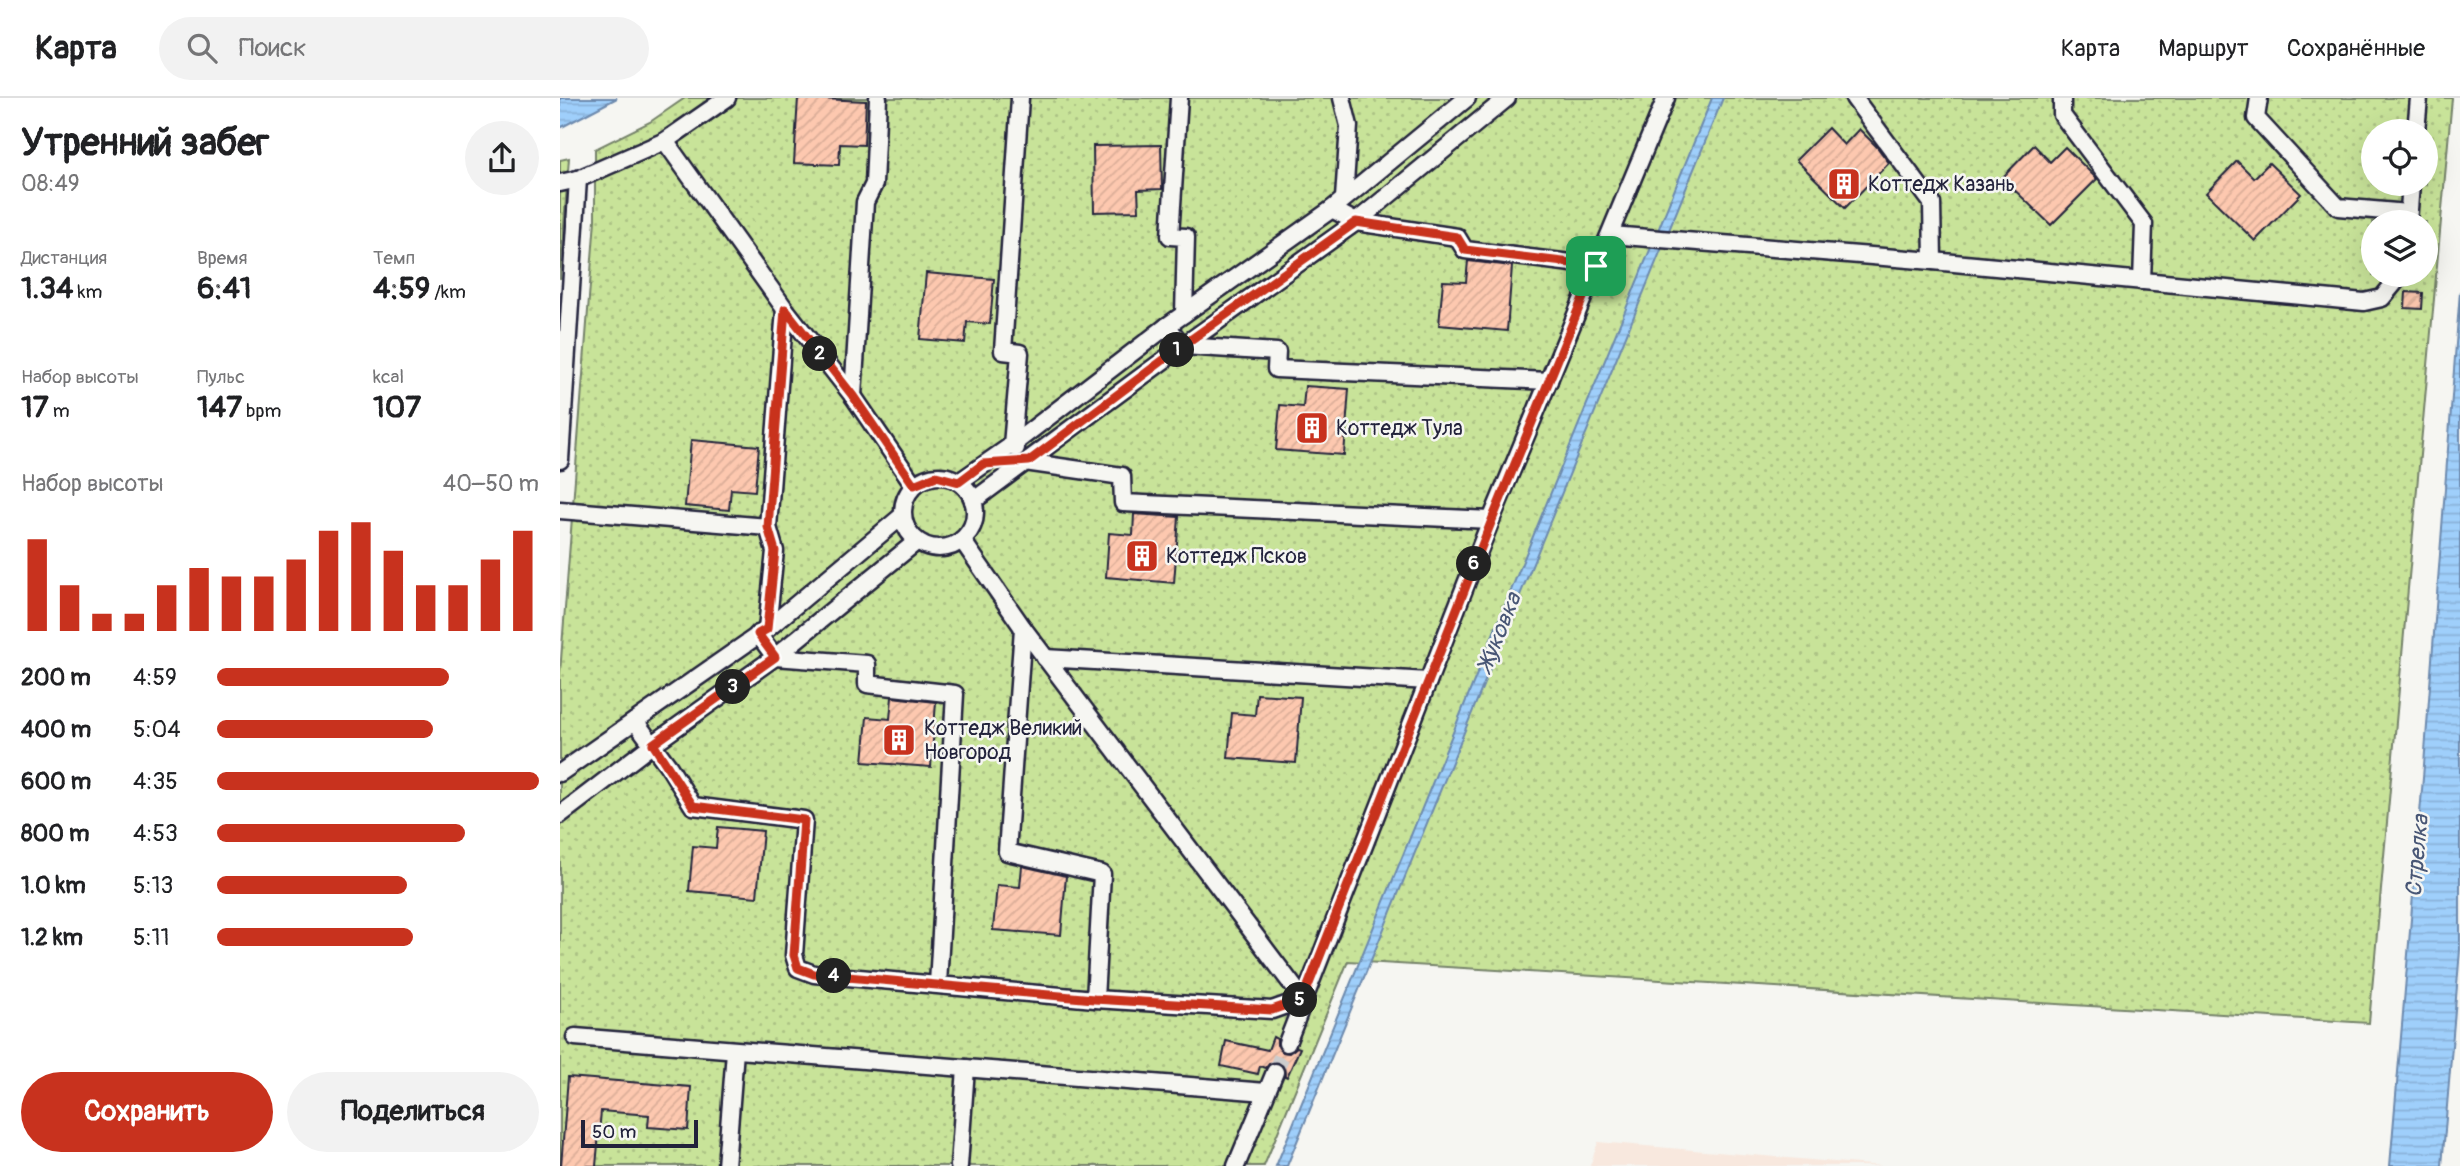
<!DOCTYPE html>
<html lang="ru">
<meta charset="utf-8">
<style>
:root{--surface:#fff;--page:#f2f2f2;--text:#202124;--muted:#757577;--line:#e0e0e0;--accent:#c8321e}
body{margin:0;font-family:Pangolin,sans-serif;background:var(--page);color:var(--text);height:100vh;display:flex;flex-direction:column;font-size:26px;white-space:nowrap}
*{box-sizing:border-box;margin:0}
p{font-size:23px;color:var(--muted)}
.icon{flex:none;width:38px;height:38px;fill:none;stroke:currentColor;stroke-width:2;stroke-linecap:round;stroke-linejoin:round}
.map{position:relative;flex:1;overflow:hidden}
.drawer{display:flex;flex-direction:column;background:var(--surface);width:560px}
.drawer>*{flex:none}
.buttons{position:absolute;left:1801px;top:21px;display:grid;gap:14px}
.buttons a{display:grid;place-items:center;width:77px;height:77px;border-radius:50%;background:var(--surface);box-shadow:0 7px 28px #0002;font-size:35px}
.scale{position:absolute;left:21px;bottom:18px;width:117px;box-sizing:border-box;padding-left:7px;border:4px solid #22223b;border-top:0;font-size:19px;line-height:24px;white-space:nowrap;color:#22223b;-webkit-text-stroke:5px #f6f6f2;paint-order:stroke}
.pin{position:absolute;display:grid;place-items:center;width:60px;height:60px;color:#fff;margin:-30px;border-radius:14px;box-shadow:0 4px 10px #0006}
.km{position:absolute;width:35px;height:35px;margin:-18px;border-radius:50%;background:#222;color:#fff;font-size:19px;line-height:35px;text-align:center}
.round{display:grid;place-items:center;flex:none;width:74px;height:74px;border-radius:37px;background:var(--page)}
.overview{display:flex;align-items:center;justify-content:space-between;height:119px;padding:0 21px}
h1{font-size:38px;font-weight:700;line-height:52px}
.metrics{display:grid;grid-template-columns:repeat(3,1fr);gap:10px;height:119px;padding:7px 21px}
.metrics div{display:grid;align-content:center}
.metrics b{font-size:30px;font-weight:700}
.metrics small{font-size:19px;font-weight:400}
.metrics p{font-size:19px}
.chart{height:196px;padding:14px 21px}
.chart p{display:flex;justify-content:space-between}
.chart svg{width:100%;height:126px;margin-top:7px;stroke:var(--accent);stroke-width:6}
.cta{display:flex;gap:14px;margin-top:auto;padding:14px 21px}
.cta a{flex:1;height:80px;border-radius:42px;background:var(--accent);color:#fff;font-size:28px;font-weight:700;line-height:80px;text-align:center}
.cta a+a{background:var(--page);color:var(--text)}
ul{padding:0 21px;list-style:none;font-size:23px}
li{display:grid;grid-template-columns:112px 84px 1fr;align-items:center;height:52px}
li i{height:18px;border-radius:9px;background:var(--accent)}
header{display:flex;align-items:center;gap:42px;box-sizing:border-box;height:98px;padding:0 35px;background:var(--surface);border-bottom:2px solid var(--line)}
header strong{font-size:33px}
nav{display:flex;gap:38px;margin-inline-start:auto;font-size:24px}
.search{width:490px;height:63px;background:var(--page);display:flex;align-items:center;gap:18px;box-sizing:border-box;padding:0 24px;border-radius:38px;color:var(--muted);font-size:26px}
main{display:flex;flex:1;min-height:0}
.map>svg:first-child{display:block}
.built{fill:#f8e8de}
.park{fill:url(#park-dots);stroke:#75826a;stroke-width:2;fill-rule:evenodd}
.water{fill:url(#water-rules);stroke:#6d8aae;stroke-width:2}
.building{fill:url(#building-hatch);stroke:#22223b;stroke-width:2}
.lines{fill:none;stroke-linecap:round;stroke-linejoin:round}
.minor-tunnel{stroke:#cccccd;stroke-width:16;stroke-dasharray:16 8;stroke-linecap:butt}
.minor-casing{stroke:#22223b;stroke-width:21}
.minor{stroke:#f6f6f2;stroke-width:16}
.route-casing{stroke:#fff;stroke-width:14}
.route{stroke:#c8321e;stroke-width:9}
.labels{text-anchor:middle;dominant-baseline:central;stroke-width:5;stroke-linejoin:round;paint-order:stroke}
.poi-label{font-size:21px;fill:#22223b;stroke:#f6f6f2;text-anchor:start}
.water-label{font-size:23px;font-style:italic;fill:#485675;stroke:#f6f6f2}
</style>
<header>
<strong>Карта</strong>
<div class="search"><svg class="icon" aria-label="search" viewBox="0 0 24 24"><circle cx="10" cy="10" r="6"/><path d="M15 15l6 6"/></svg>Поиск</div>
<nav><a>Карта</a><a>Маршрут</a><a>Сохранённые</a></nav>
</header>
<main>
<section class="drawer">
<div class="overview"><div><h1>Утренний забег</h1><p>08:49</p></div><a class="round"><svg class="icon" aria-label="share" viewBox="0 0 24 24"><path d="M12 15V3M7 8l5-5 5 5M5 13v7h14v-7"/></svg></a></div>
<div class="metrics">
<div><p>Дистанция</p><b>1.34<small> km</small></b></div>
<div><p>Время</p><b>6:41</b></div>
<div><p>Темп</p><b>4:59<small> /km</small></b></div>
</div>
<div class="metrics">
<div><p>Набор высоты</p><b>17<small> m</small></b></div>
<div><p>Пульс</p><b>147<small> bpm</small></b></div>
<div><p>kcal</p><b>107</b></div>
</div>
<div class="chart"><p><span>Набор высоты</span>40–50 m</p>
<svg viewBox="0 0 160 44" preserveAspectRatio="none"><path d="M5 44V12M15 44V28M25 44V38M35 44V38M45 44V28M55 44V22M65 44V25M75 44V25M85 44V19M95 44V9M105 44V6M115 44V16M125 44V28M135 44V28M145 44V19M155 44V9"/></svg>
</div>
<ul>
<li><b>200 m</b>4:59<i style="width:72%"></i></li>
<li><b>400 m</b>5:04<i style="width:67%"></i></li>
<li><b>600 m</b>4:35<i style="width:100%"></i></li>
<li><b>800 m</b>4:53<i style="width:77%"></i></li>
<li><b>1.0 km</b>5:13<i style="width:59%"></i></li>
<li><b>1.2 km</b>5:11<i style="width:61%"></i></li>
</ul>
<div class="cta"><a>Сохранить</a><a>Поделиться</a></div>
</section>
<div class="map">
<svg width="1900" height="1068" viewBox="0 0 1900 1068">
<defs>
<pattern id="park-dots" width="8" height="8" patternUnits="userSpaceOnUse" patternTransform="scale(1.75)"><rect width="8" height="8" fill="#c8e399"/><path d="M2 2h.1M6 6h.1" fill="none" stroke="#acc285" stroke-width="1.8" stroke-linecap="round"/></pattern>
<pattern id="water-rules" width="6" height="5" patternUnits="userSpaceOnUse" patternTransform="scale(1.75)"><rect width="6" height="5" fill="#9fcffb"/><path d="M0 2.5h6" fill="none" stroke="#89b1d8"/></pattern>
<pattern id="building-hatch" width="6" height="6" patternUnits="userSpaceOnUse" patternTransform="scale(1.75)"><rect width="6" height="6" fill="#fdc8af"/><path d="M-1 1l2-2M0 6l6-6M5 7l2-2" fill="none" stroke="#d9ac97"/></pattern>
</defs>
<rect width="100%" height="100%" fill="#f6f6f2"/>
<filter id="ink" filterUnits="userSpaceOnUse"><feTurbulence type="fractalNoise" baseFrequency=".0143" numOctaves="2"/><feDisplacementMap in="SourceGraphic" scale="14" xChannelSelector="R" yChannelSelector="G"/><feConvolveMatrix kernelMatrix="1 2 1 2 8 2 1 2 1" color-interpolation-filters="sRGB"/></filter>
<g filter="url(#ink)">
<path class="built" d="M 1038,1044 L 1322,1068 L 1030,1068 Z"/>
<g class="park">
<path d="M 125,0 L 1892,0 L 1809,925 L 788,863 L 704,1068 L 0,1068 L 0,575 L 35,122 L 35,51 L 90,24 ZM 1813,33 L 1866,33 L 1866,86 L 1813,86 ZM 1813,124 L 1866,124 L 1866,177 L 1813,177 Z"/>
<path d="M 9,60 L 0,181 L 0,62 Z"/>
</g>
<g class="water">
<path d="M 0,0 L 57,0 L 0,30 Z"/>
<path d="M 1152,0 L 1163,0 L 727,1068 L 716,1068 Z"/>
<path d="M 1900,193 L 1900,852 L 1882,1068 L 1830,1068 L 1863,680 Z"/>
</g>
<g class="building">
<path d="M 238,0 L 306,3 L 304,47 L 280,46 L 279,67 L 234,65 Z"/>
<path d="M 1268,30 L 1284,47 L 1299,31 L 1317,49 L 1329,65 L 1285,110 L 1236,62 Z"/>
<path d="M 601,47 L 602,91 L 578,92 L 579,113 L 534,114 L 533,48 Z"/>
<path d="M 1474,47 L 1490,64 L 1505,49 L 1537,81 L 1491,127 L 1442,80 Z"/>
<path d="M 1677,63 L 1694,80 L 1709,65 L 1741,96 L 1695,143 L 1646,95 Z"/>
<path d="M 908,163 L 952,168 L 947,233 L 879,227 L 883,183 L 906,184 Z"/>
<path d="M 366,175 L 434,181 L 430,226 L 407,224 L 405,245 L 360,241 Z"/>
<path d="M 1846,194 L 1863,195 L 1862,211 L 1845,210 Z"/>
<path d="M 745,288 L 789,291 L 784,357 L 716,352 L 720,307 L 743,309 Z"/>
<path d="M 131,342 L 199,348 L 195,393 L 171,391 L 169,412 L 125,408 Z"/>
<path d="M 574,416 L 619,419 L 614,485 L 546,479 L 549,435 L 573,437 Z"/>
<path d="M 697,596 L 741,599 L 736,665 L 668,660 L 672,615 L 695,617 Z"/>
<path d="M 332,599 L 376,604 L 371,669 L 303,664 L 307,619 L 330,621 Z"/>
<path d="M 158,729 L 203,733 L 197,799 L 129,793 L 133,748 L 156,750 Z"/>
<path d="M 462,768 L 506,778 L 501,837 L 433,832 L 437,787 L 460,789 Z"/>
<path d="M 713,939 L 717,941 L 717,947 L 723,954 L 729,955 L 737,949 L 740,950 L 727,979 L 725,978 L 724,968 L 718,964 L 709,965 L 705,970 L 700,968 L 698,976 L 661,968 L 666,943 L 708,952 Z"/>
<path d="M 8,979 L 131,989 L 128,1032 L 88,1029 L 89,1017 L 41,1013 L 36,1068 L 1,1068 Z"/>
</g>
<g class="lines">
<path class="minor-tunnel" d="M 715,974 L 727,945"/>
<defs>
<g id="minor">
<path d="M 619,0 L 610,138 L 626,139 L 624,216"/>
<path d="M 782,0 L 789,28 L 784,100"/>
<path d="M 1294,0 L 1372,105 L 1373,163"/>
<path d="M 1502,0 L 1502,17 L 1584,126 L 1582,183"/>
<path d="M 1699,0 L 1696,20 L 1778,109 L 1848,115"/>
<path d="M 1856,33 L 1859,0"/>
<path d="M 105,43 L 225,211 L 293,298 L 354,387"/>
<path d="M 0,85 L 18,81 L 105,43 L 167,0"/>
<path d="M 772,111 L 796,124 L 897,139 L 905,152 L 1036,168"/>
<path d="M 1848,124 L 1851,86"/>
<path d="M 1051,137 L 1373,163 L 1804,204 L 1822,200 L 1841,177"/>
<path d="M 607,228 L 623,248 L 717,254 L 716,271 L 989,283"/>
<path d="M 293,298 L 305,104 L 314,86 L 318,0"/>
<path d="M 456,350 L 452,347 L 460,255 L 443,253 L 460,0"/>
<path d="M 0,362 L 18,81"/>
<path d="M 465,364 L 562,378 L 563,405 L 931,422"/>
<circle cx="379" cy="414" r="36"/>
<path d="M 399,384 L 452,347 L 607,228 L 772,111 L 907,0"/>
<path d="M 413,403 L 623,248 L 796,124 L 947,0"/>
<path d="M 0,412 L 208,429 L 225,211"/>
<path d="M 402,442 L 463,530 L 743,901"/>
<path d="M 463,530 L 447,754 L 542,776 L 535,901"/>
<path d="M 207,531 L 215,453 L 208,429"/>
<path d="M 198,536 L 215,559 L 307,566 L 307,586 L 395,596 L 378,886"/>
<path d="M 485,560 L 868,583"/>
<path d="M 75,623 L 109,669 L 133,708 L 244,722 L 234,857 L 238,870 L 254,876 L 535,901 L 712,912 L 743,901"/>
<path d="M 0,675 L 207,531 L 342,418"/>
<path d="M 0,717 L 93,646 L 215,559 L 356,444"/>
<path d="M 15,939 L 706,994"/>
<path d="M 727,945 L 931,422 L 1106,0"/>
<path d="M 166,1068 L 175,953"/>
<path d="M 399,1068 L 406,970"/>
<path d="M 676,1068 L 715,974"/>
</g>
</defs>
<use href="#minor" class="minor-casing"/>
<use href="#minor" class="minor"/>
</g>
</g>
<g class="lines" filter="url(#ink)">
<defs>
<path id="route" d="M 796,124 L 897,139 L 905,152 L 1036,168 L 932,422 L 743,901 L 712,912 L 534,901 L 254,876 L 238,870 L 234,857 L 244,722 L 133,708 L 93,646 L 215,559 L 198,536 L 207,531 L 215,453 L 208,429 L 225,211 L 293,298 L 354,387 L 376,378 L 399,384 L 423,366 L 469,363 L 622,248 Z"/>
</defs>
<use href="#route" class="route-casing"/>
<use href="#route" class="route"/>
</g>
<defs>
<symbol id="building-square" viewBox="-11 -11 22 22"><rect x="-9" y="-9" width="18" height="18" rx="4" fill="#c8321e" stroke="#f6f6f2"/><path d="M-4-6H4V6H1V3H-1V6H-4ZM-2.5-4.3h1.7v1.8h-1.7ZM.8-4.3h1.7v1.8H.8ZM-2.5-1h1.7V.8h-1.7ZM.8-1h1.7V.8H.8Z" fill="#fff"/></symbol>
</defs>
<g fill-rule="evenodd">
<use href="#building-square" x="1265" y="67" width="38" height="38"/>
<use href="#building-square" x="733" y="311" width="38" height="38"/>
<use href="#building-square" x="563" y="439" width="38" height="38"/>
<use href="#building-square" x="320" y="623" width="38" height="38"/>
</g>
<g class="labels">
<g class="poi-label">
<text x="1308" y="86">Коттедж Казань</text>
<text x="776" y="330">Коттедж Тула</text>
<text x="606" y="458">Коттедж Псков</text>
<text x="364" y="630">Коттедж Великий<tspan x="364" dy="24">Новгород</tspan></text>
</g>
<g class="water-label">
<text transform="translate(939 534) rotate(-68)">Жуковка</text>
<text transform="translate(1857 758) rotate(-85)">Стрелка</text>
</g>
</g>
</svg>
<div class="buttons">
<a><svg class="icon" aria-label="locate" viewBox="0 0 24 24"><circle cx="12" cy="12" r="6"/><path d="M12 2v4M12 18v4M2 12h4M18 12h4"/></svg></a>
<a><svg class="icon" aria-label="layers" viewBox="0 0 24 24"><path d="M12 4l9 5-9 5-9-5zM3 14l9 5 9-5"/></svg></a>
</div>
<div class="scale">50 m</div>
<div class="pin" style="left:1036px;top:168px;background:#1e9e55"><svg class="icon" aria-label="arrive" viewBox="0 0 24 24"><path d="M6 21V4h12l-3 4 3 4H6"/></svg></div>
<b class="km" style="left:617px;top:252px">1</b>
<b class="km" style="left:260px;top:256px">2</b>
<b class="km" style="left:173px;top:589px">3</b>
<b class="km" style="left:274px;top:878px">4</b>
<b class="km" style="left:740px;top:902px">5</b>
<b class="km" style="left:914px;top:466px">6</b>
</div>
</main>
